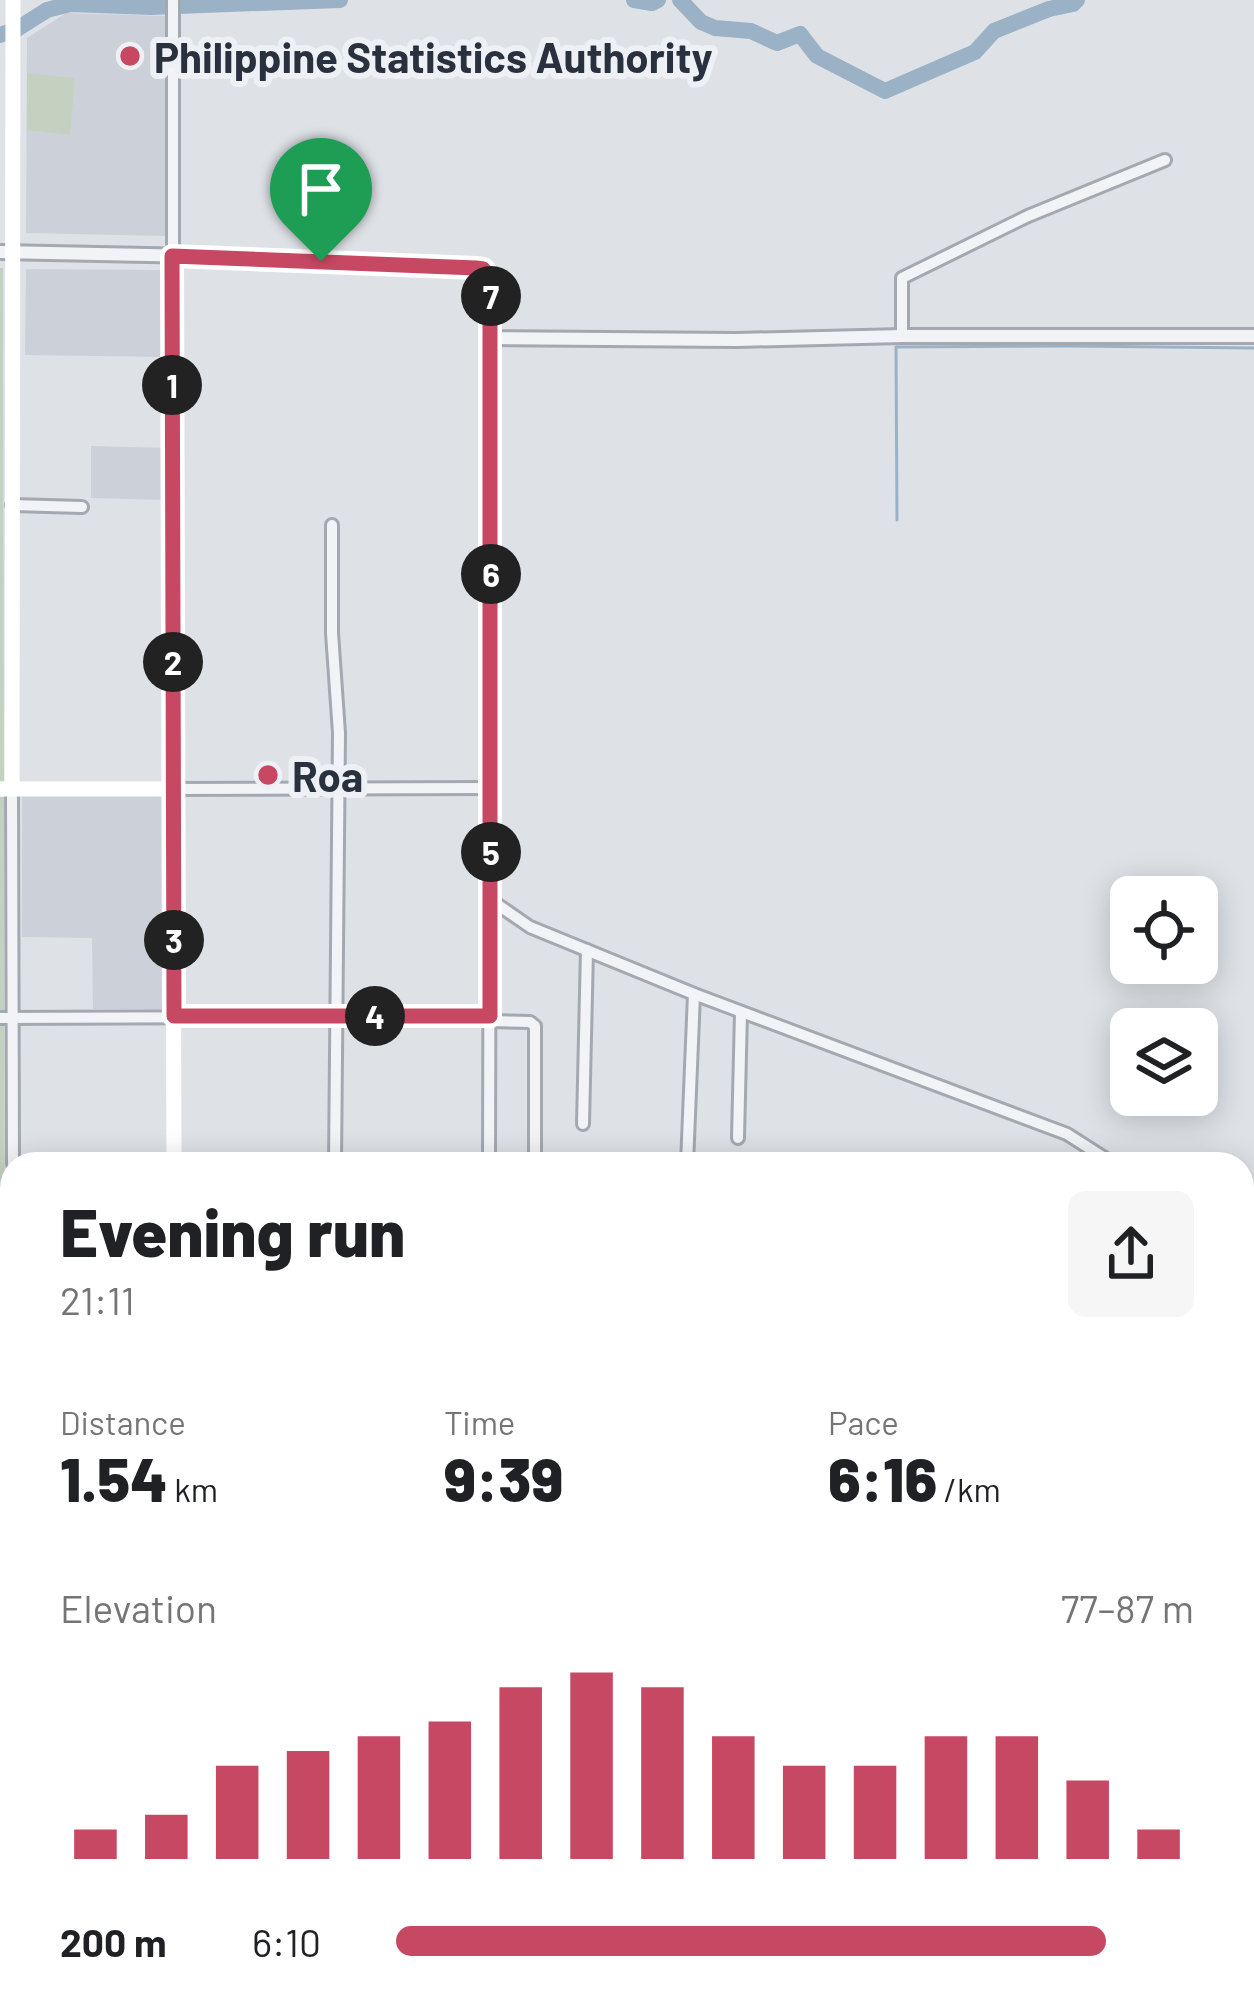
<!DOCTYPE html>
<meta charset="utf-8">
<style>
:root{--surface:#fff;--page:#f6f6f6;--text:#202124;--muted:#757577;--accent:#c74863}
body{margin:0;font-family:Barlow,sans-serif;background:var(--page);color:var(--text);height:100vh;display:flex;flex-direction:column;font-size:45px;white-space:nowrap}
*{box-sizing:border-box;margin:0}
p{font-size:39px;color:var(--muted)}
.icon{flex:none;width:66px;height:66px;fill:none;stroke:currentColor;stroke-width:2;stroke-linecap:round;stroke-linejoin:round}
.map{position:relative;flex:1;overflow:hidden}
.side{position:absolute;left:0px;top:1152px;width:1254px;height:858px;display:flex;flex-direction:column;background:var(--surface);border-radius:36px 36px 0 0;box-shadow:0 6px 30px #0003}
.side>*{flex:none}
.buttons{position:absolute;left:1110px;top:876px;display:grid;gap:24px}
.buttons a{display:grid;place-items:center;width:108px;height:108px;border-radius:18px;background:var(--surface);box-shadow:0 6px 30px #0003;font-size:60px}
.pin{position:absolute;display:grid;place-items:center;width:102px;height:102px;color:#fff;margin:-123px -51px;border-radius:50% 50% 50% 0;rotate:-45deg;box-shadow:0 0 12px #0007}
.pin .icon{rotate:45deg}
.km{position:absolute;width:60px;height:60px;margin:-30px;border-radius:50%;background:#222;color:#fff;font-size:33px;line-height:60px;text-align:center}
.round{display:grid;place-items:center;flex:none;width:126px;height:126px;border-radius:18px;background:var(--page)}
.head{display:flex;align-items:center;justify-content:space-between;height:204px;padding:0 60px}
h1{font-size:66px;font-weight:800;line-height:90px}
.figures{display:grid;grid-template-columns:repeat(3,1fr);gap:18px;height:204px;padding:12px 60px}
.figures div{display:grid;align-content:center}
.figures b{font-size:60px;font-weight:800}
.figures small{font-size:33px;font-weight:400}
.figures p{font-size:33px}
.chart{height:336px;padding:24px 60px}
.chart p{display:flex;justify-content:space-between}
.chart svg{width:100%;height:216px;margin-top:12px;stroke:var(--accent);stroke-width:6}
ul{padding:0 60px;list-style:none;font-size:39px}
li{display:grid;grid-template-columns:192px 144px 1fr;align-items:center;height:90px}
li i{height:30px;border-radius:15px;background:var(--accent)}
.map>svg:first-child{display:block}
.built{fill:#ccd1d9}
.green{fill:#c5d1c0}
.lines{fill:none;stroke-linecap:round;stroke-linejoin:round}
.stream{stroke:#9bb2c6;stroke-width:3}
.river{stroke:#9bb2c6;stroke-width:16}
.minor-casing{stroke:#a4a9b1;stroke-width:16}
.tertiary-casing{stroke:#a4a9b1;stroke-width:18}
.minor{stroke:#f1f3f6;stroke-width:10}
.tertiary{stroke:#f1f3f6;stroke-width:12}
.secondary{stroke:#fff;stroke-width:15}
.route-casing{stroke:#fff;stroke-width:24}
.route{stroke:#c74863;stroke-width:15}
.poi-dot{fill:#c74863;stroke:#edf1f5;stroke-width:4.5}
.labels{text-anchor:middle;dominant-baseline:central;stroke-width:12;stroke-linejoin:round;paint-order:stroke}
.poi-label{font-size:42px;font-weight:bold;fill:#28313d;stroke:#edf1f5;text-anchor:start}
</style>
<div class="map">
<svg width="1254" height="2010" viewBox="0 0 1254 2010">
<rect width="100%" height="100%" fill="#dee2e7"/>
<g class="built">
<path d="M 66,13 L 166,16 L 166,236 L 26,233 L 27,38 Z"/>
<path d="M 26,269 L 165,270 L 164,357 L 25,355 Z"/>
<path d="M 91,446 L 166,448 L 165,500 L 91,498 Z"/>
<path d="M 22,795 L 165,795 L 167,1009 L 93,1009 L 92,938 L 22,937 Z"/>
</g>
<g class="green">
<path d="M 27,73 L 75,78 L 70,135 L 27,130 Z"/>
<path d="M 0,268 L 3,268 L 4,781 L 0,781 Z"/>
<rect x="0" y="797" width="4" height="214"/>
<path d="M 4,1024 L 5,1240 L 0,1240 L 0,1025 Z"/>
<path d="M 0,1255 L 5,1255 L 6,1459 L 0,1459 Z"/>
</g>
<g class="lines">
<g class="stream">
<path d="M 897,520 L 896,347 L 1070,346 L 1254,348"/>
<path d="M 1242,1494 L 1254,1494"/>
<path d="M 0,1497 L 12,1498"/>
<path d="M 1242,1534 L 1254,1533"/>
</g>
<g class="river">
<path d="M 634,0 L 652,3 L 658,0"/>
<path d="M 680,0 L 701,22 L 715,28 L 751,31 L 777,43 L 800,34 L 817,56 L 885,91 L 975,52 L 994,31 L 1049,9 L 1073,4 L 1077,0"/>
<path d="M 0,35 L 17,29 L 47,10 L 70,4 L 151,7 L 340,0"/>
</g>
<defs>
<g id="minor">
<path d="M 173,0 L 173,789 L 491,788"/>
<path d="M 902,336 L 902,278 L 1028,216 L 1165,160"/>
<path d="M 12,505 L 82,507"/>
<path d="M 332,525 L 332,633 L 339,733 L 335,1164"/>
<path d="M 12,789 L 13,1164"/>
<path d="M 491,900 L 530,927 L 694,994 L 1067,1134 L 1114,1164"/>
<path d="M 0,1018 L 490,1016"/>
<path d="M 490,1021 L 530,1022 L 535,1026 L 535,1164"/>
<path d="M 583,1124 L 587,950"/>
<path d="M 738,1138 L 741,1012"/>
<path d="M 489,1164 L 491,338"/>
<path d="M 687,1164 L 694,994"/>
<path d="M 0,1247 L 12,1247"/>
<path d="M 1242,1302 L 1254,1315"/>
</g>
<g id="tertiary">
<path d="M 0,252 L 246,257 L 483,269 C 497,285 491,317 491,338 L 737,340 L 902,336 L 1254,336"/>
<path d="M 0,1519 L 12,1519"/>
<path d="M 1242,1521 L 1254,1521"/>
</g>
</defs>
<use href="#minor" class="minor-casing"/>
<use href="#tertiary" class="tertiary-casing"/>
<use href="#minor" class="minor"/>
<use href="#tertiary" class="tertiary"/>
<g class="secondary">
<path d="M 0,789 L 173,789 L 174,1164"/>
<path d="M 12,789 L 13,0"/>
<path d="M 154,2010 L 154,1998"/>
</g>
</g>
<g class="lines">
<defs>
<path id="route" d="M 172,256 L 476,268 L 483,269 L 490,277 L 490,1016 L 174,1016 Z"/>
</defs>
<use href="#route" class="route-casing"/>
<use href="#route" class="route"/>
</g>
<g class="poi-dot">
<circle cx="130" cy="56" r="12"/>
<circle cx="268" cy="775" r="12"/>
</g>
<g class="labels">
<g class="poi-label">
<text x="154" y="56">Philippine Statistics Authority</text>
<text x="292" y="775">Roa</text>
</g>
</g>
</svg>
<div class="buttons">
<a><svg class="icon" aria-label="locate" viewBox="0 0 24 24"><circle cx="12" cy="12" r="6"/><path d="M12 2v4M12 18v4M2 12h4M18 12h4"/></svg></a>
<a><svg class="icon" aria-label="layers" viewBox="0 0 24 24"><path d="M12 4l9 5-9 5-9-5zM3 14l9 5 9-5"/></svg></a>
</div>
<div class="pin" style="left:321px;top:261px;background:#1e9e55"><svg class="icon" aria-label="arrive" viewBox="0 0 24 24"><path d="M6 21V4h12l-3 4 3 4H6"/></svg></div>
<b class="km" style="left:172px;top:385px">1</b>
<b class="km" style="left:173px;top:662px">2</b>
<b class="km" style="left:174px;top:940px">3</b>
<b class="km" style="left:375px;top:1016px">4</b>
<b class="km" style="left:491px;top:852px">5</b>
<b class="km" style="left:491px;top:574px">6</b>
<b class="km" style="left:491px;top:296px">7</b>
<section class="side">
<div class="head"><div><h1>Evening run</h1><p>21:11</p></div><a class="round"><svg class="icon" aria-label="share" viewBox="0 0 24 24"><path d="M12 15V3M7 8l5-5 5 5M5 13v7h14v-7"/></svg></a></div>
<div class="figures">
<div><p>Distance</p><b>1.54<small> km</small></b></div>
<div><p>Time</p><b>9:39</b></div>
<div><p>Pace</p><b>6:16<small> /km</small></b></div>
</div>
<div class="chart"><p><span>Elevation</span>77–87 m</p>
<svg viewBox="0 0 160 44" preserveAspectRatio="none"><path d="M5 44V38M15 44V35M25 44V25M35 44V22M45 44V19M55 44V16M65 44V9M75 44V6M85 44V9M95 44V19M105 44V25M115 44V25M125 44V19M135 44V19M145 44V28M155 44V38"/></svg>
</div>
<ul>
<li><b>200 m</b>6:10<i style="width:89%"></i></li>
</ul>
</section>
</div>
